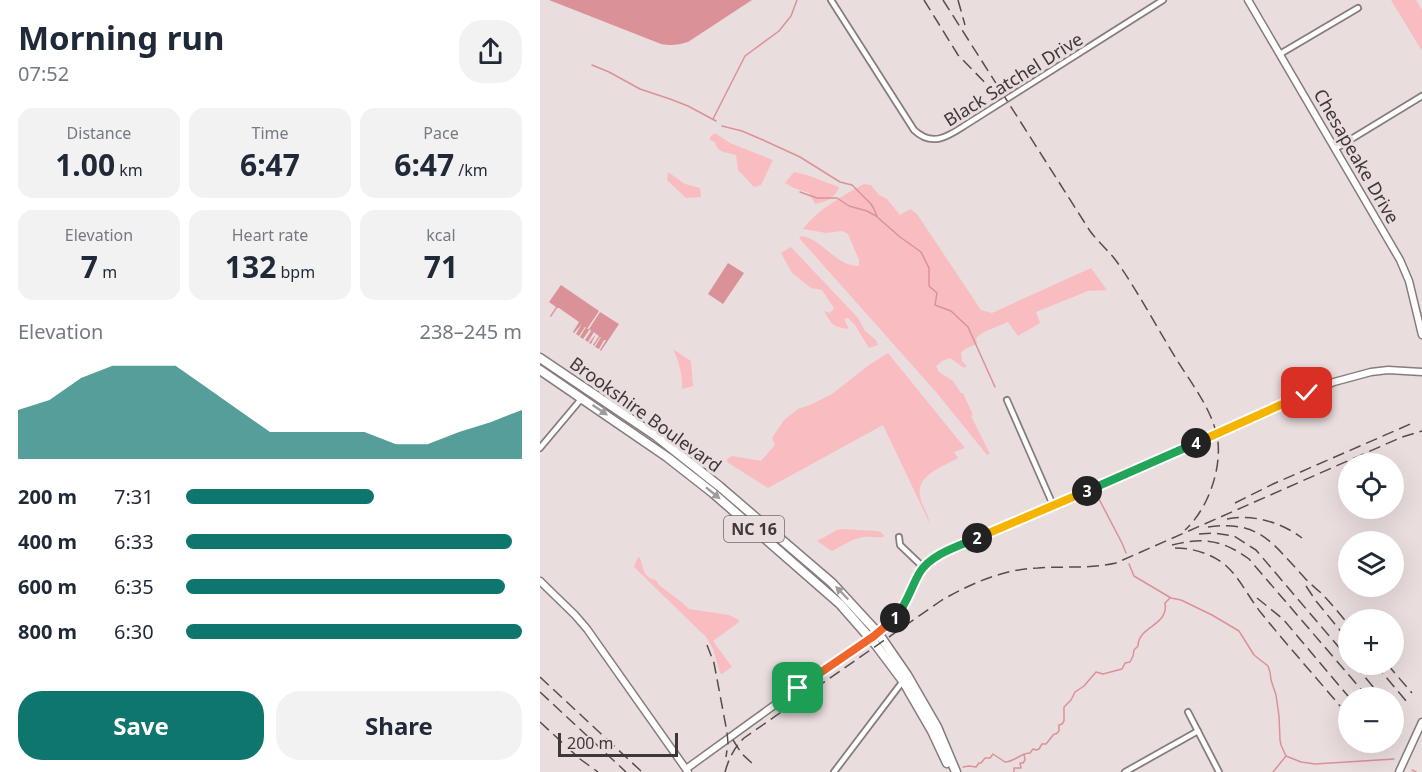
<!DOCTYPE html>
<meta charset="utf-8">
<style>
:root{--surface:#fff;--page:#f2f2f3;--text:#1f2937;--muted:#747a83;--accent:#0f766e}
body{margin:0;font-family:"Noto Sans",sans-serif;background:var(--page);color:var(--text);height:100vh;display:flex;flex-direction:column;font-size:22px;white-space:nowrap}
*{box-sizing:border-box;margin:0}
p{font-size:20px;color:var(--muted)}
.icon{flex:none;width:33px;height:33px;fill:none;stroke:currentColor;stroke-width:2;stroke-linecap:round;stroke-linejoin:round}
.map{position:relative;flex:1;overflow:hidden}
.sheet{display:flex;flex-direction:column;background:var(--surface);width:540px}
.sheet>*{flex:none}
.controls{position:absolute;left:798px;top:453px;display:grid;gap:12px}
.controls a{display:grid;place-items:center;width:66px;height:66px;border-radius:50%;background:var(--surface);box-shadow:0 6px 24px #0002;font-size:30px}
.scale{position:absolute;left:18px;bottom:15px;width:120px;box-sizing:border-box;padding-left:6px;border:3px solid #3e3939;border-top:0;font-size:16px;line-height:21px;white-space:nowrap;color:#3e3939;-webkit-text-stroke:4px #eaddde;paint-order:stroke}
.pin{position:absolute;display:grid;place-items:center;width:51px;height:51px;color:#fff;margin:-26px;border-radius:12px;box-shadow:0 3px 9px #0006}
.km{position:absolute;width:30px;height:30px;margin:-15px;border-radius:50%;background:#222;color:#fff;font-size:16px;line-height:30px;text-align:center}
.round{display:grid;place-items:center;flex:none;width:63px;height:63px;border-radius:24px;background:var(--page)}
.headline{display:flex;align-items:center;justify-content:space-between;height:102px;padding:0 18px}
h1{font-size:33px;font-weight:700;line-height:45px}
.metrics{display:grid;grid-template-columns:repeat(3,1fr);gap:9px;height:102px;padding:6px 18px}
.metrics div{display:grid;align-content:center;border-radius:15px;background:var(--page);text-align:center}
.metrics b{font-size:30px;font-weight:700}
.metrics small{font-size:16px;font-weight:400}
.metrics p{font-size:16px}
.chart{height:168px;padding:12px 18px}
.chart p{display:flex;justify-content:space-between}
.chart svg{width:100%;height:108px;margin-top:6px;fill:var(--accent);opacity:.7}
.action{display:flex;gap:12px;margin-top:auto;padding:12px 18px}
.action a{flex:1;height:69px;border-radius:24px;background:var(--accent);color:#fff;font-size:24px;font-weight:700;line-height:69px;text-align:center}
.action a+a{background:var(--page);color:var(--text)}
ul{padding:0 18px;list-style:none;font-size:20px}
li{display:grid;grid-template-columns:96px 72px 1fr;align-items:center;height:45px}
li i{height:15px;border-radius:8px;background:var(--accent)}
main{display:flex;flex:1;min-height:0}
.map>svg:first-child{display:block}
.green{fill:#f9bdc1}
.water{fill:#db9198}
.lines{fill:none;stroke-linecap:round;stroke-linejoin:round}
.stream{stroke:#db9198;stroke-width:1.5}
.street-casing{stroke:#877c7c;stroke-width:8}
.secondary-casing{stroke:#877c7c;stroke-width:9}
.highway-casing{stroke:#877c7c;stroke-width:11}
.street{stroke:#fff;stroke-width:4.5}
.secondary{stroke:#fff;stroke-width:6}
.highway{stroke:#fff;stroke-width:8}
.rail{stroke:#544e4e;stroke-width:1.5;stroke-dasharray:12 6;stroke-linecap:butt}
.oneway{fill:#9e9c9c}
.split-1-casing{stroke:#fff;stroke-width:12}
.split-2-casing{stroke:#fff;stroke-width:12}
.split-3-casing{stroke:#fff;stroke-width:12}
.split-4-casing{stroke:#fff;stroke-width:12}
.split-5-casing{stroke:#fff;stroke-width:12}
.split-1{stroke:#f0652b;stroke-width:8}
.split-2{stroke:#22a559;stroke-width:8}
.split-3{stroke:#f5b400;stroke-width:8}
.split-4{stroke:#22a559;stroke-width:8}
.split-5{stroke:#f5b400;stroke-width:8}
.labels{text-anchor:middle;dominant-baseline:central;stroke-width:6;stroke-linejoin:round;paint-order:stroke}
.shield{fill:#eaddde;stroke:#726a6a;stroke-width:1.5}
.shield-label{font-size:16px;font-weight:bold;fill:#3e3939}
.street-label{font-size:18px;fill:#3e3939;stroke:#eaddde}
</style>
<main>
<section class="sheet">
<div class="headline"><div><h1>Morning run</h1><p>07:52</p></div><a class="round"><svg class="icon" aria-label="share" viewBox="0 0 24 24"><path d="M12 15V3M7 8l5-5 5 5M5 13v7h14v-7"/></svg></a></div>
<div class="metrics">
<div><p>Distance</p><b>1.00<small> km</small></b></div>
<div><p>Time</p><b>6:47</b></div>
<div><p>Pace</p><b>6:47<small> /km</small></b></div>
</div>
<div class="metrics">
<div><p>Elevation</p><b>7<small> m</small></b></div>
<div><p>Heart rate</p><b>132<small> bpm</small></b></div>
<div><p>kcal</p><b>71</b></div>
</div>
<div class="chart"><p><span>Elevation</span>238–245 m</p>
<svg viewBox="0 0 160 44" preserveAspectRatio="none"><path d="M0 44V24L10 20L20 11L30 6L40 6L50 6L60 15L70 24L80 33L90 33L100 33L110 33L120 38L130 38L140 33L150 29L160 24V44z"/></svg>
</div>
<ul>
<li><b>200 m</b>7:31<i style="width:56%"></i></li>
<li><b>400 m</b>6:33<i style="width:97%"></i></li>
<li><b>600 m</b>6:35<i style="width:95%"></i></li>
<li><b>800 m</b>6:30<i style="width:100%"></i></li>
</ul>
<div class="action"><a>Save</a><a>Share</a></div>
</section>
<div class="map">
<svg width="882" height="772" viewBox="0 0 882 772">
<rect width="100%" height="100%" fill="#eaddde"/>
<g class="green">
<path d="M 851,0 L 876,0 L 882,10 L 882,51 Z"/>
<path d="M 175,133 L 190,143 L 233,160 L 221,185 L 214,187 L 198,170 L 196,155 C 186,152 177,153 175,142 L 170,140 L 170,137 Z"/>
<path d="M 128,172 L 145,184 L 160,188 L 161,197 L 146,198 L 127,180 Z"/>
<path d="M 254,172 L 267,175 L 299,187 C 295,198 286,202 275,204 L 269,193 L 254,188 L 245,183 Z"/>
<path d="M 324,184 L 331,185 L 339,195 L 347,199 L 360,215 L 370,209 L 377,214 L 441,310 L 452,313 L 551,268 L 567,290 L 548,291 L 496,312 L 500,323 L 478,336 L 468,322 L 444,332 L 436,338 L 437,344 L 425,349 L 421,353 L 422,361 L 427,366 L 424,368 L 410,358 L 402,361 L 396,366 L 399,372 L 413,381 L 421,393 L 423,393 L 433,415 L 431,416 L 450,454 L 447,455 L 396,392 L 259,238 L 262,236 C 284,240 295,266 319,266 L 319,260 L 308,234 L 302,231 L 286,233 L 263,229 C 277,210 304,195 324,184 Z"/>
<path d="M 251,247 L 318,318 L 325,331 L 336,340 L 338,345 L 329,348 L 315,325 L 308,318 L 304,319 L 309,329 C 293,327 292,325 284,311 L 290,313 L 294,308 L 282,290 L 271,288 L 252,273 L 241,253 Z"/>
<path d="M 133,349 L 151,361 L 153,386 L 142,389 C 143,375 139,362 133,349 Z"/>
<path d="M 348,353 L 425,448 L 414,452 L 418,458 C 404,466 376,475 380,496 C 382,506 388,514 390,524 L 343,425 L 228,488 L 187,462 L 187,459 L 192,456 L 221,461 L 235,445 L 232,438 L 244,420 L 258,409 L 272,404 L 292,394 L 329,365 Z"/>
<path d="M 301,529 L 337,531 L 341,532 L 344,536 L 343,537 C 337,538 330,536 323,537 C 312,539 302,546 292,551 L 277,541 L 297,530 Z"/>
<path d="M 98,557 L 100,558 C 104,570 103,577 116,580 L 119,585 L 140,601 L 149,609 L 189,615 L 199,620 L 199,622 L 173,641 L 192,667 L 182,674 L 180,673 L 173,649 L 166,637 L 94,567 Z"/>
</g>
<g class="water">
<path d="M 9,0 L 212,0 L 148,42 C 138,45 131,46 121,44 Z"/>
<path d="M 188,263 L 204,273 L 183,304 L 168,294 Z"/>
<path d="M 21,285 L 59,311 L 47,329 L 49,329 L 60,312 L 79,324 L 61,351 L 60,350 L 66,340 L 64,340 L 59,349 L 55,347 L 61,337 L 60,337 L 54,346 L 53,345 L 59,336 L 56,334 L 51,344 L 49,343 L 56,334 L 54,332 L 48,342 L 45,340 L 51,331 L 50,329 L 43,339 L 40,337 L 46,327 L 45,327 L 39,336 L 36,334 L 42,324 L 34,333 L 33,332 L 39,322 L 19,308 L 17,308 L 11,317 L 10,316 L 16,307 L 9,302 Z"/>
</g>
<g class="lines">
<g class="stream">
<path d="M 52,65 L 69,72 L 100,89 L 130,99 L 148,106 L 176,121"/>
<path d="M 173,119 L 205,56 L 239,31 L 251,16 L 257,0"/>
<path d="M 182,126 L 202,131 L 223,140 L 260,157 L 300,182 L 312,185 L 331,204 L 334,209 L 337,216"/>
<path d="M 260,192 L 277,198 L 297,198 L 309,206 L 327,211 L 336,216 L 360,237 L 381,252 L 389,268 L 389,286 L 397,293 L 395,305 L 411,311 L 428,327 L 455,387"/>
<path d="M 559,499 L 582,543 L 586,553"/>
<path d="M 589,564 L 594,576 L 631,598 L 641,600 L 672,615 L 699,631 L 714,655 L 728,666 L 730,672 L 731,680 L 736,695 L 739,716 L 740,740 L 741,745 L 746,756 L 761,762 L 775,764 L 854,759"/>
<path d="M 423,767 L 429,766 L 436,767 L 439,763 L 441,763 L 445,758 L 450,758 L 453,754 L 465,762 C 474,762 481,753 490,753 L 493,749 L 496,750 L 499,749 L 502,744 L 506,744 L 514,734 L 516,734 L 519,731 L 519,725 L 522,724 L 524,721 L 524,707 L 531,700 L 535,692 L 544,686 L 556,672 L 563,674 L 582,669 L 585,663 L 590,662 L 593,656 L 594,650 L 598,646 C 598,626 629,626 625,603 L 630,598"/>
<path d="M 872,770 L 876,772"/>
<path d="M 474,772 L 474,768 L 481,768 L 480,763 L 483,763 L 485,760 L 484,754"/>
<path d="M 733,772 L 746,756"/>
</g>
<defs>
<g id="street">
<path d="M 291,0 L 374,130 C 392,147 407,137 424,126 L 623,0"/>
<path d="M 740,54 L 818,8"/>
<path d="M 795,149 L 882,96"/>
<path d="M 467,400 L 513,505"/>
<path d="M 0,448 L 42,398"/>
<path d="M 359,537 L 360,545 L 383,567"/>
<path d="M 648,712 L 679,772"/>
<path d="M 294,772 L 363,681"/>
<path d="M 585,772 L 658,731"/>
</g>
<g id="secondary">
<path d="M 708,0 L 860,260 L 869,281 L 882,335"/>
<path d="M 0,581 L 35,615 L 47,629 L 148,772"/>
<path d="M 146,769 L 258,688 L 338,633 L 359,613 L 383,567 L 401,554 L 794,382 L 831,372 L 848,370 L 882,372"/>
<path d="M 859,772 L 882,722"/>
</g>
<g id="highway">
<path d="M 0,358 L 116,436 L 179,486 L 292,583 L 338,633 L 367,675 L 397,727 L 416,772"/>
<path d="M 0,370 L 127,457 L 173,493 L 300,604 L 336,645 L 363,681 L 392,731 L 407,763"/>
</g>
</defs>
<use href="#street" class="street-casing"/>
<use href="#secondary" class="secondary-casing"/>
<use href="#highway" class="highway-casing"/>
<use href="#street" class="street"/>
<use href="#secondary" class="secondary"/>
<use href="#highway" class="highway"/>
<g class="rail">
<path d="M 384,0 L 418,55 L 458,96"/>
<path d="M 403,0 L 550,231 C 558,242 569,251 577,262 C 599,293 617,328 637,360 C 653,386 674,412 678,442 C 681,472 667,510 645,530"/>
<path d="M 418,0 L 425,25"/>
<path d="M 695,503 L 733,484 L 875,422"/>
<path d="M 687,519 C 713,514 741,522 762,538"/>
<path d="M 668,527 C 720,520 732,543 763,576 C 768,582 774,587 780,592 C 790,602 799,613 808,624"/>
<path d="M 659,534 L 674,533 L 694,536 L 716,550 L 808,658"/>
<path d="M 632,545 C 663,537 683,540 709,559 L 826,695"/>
<path d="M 635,548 C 652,548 669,553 683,563 C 700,577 708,597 722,614 C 747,645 774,675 800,706"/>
<path d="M 766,586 L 776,601 L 808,640"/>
<path d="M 717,598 L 743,619 L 808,696"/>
<path d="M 167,645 L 174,663 L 187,732 L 188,743 L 186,757"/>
<path d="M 814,664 L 834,688"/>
<path d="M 835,664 L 867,702"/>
<path d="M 847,664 L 872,693"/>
<path d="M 0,677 L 102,772"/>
<path d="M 0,692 L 86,772"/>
<path d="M 0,722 L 40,759 L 58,772"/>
<path d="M 193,740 L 202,754 L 215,766"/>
<path d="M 185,772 C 189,758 194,748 204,738 L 402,600 C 432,583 464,569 498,568 C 524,566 550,569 576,563 L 862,437 L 882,431"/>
</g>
</g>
<defs><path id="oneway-solid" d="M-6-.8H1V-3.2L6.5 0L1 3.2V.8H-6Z" transform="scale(1.5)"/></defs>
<g class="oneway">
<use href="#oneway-solid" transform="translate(60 410) rotate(34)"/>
<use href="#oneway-solid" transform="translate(173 493) rotate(39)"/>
<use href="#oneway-solid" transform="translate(302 593) rotate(-134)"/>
</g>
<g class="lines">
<defs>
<path id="split-1" d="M 258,688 L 334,636 L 355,618"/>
<path id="split-2" d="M 355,618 C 367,604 371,587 380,572 C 391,554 419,546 437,538"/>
<path id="split-3" d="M 437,538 L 547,491"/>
<path id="split-4" d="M 547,491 L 656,443"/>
<path id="split-5" d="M 656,443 L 767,393"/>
</defs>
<use href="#split-1" class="split-1-casing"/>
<use href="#split-2" class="split-2-casing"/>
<use href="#split-3" class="split-3-casing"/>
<use href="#split-4" class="split-4-casing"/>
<use href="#split-5" class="split-5-casing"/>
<use href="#split-1" class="split-1"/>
<use href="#split-2" class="split-2"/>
<use href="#split-3" class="split-3"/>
<use href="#split-4" class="split-4"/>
<use href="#split-5" class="split-5"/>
</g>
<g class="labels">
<rect class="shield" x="184" y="516" width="60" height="26" rx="4.5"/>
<g class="shield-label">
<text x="214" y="529">NC 16</text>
</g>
<g class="street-label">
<text transform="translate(473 79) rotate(-32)">Black Satchel Drive</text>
<text transform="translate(817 156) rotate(60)">Chesapeake Drive</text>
<text transform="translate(106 414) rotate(36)">Brookshire Boulevard</text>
</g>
</g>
</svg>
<div class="controls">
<a><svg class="icon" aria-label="locate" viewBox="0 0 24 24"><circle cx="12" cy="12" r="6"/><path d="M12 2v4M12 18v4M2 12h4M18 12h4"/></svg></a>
<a><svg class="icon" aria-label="layers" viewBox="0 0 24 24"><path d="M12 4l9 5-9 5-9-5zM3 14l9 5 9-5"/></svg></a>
<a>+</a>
<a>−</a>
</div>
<div class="scale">200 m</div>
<div class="pin" style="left:258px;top:688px;background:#1e9e55"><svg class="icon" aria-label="arrive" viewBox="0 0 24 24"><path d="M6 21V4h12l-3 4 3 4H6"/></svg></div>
<div class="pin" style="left:767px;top:393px;background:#d93025"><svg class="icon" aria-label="check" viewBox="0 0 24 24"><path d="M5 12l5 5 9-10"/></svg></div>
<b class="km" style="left:355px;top:618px">1</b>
<b class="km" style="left:437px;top:538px">2</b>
<b class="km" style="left:547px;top:491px">3</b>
<b class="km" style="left:656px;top:443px">4</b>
</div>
</main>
